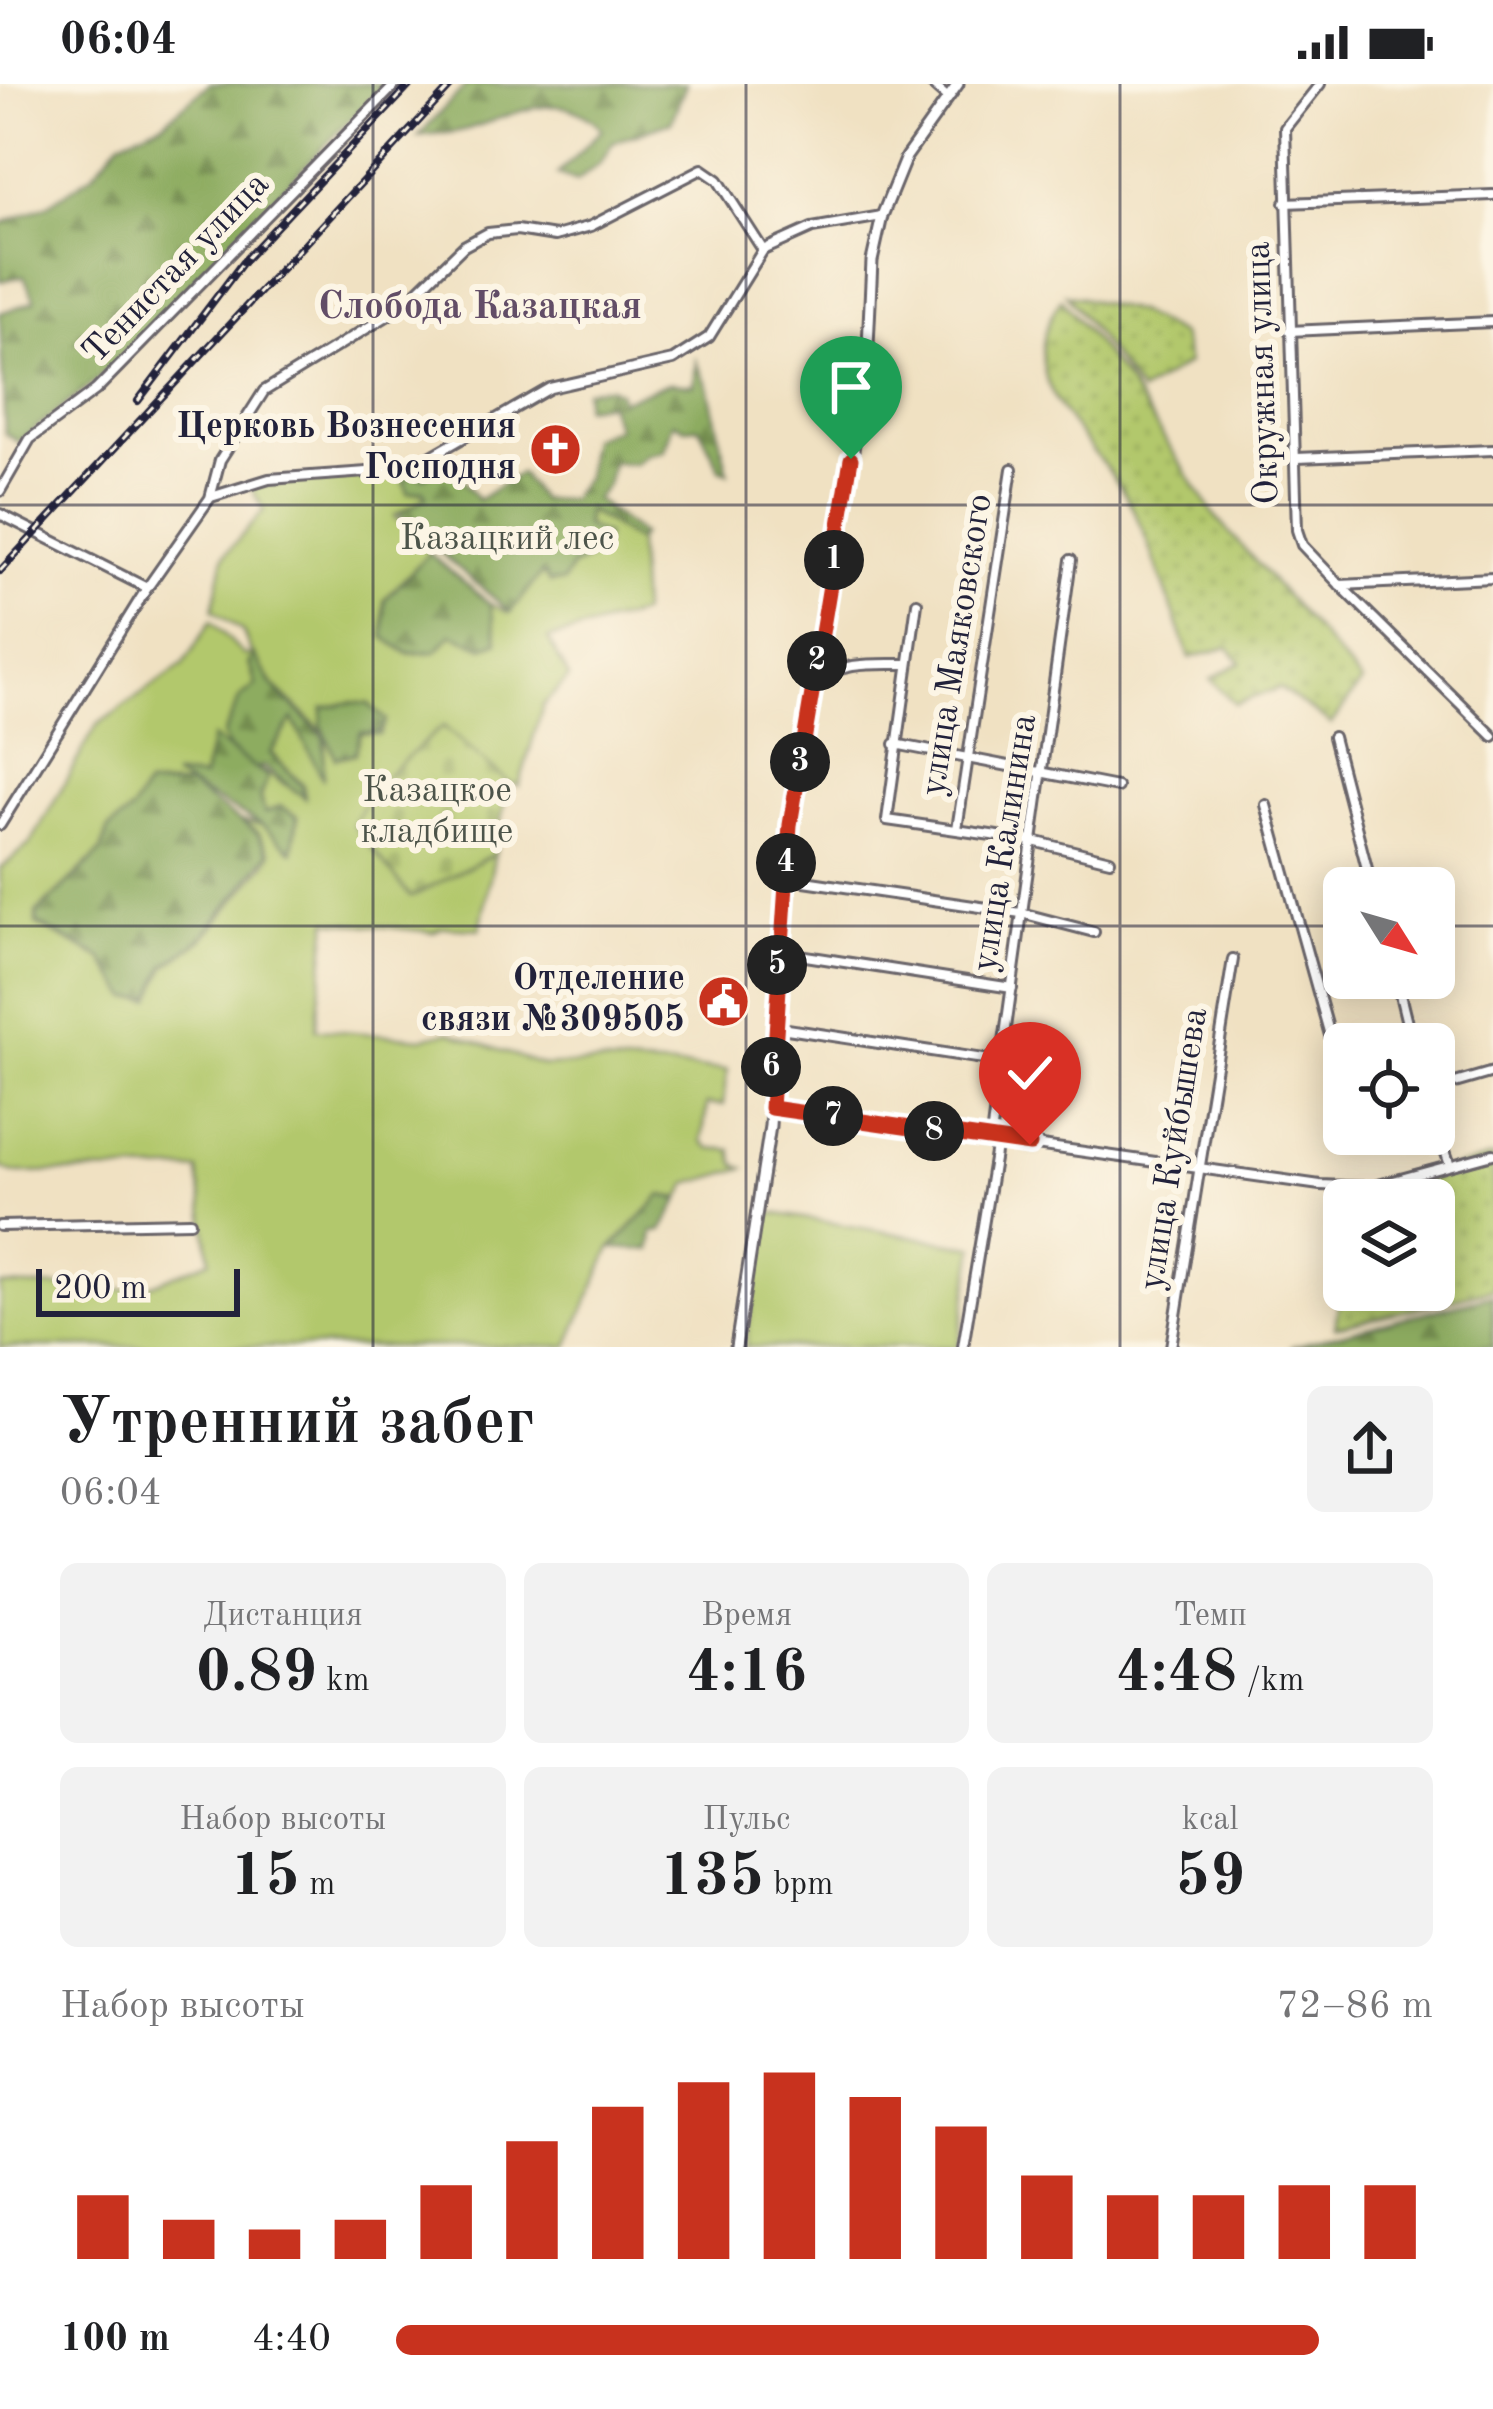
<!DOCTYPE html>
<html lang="ru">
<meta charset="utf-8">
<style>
:root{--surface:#fff;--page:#f2f2f2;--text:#202124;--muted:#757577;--accent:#c8321e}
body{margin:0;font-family:"Old Standard TT",serif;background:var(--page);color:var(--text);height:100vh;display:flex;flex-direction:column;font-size:45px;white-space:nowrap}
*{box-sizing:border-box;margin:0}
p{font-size:39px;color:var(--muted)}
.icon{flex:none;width:66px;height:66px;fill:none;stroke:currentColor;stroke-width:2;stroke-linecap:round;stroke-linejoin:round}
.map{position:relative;height:1263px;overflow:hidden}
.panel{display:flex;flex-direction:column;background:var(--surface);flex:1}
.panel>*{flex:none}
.needle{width:78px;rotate:127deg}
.tools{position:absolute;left:1323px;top:783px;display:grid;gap:24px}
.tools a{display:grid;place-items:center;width:132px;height:132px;border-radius:18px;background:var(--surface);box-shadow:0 6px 30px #0003;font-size:60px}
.scale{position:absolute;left:36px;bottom:30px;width:204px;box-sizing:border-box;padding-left:12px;border:6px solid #22223b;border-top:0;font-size:33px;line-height:42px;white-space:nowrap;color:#22223b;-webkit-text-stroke:9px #fcf5e5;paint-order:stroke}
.pin{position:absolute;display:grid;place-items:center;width:102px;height:102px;color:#fff;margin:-123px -51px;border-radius:50% 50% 50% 0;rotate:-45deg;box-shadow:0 0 12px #0007}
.pin .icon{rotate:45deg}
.km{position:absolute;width:60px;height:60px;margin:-30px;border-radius:50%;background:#222;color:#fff;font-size:33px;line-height:60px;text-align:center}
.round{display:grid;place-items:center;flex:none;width:126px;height:126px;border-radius:18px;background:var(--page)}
.summary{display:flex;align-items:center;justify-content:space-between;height:204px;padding:0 60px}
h1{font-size:66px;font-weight:600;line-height:90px}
.metrics{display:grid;grid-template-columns:repeat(3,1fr);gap:18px;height:204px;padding:12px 60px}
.metrics div{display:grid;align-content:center;border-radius:18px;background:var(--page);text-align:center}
.metrics b{font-size:60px;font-weight:600}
.metrics small{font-size:33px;font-weight:400}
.metrics p{font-size:33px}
.chart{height:336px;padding:24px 60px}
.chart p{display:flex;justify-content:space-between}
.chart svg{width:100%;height:216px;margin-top:12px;stroke:var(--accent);stroke-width:6}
ul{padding:0 60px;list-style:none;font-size:39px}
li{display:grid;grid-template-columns:192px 144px 1fr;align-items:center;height:90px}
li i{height:30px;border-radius:15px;background:var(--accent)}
.status{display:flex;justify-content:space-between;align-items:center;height:84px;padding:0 60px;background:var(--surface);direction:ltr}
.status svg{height:33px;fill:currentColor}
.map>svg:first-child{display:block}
.grass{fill:#b2c86c;stroke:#6a7554;stroke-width:3;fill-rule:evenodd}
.forest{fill:url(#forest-firs);stroke:#58674e;stroke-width:3}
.cemetery{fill:url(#cemetery-stones);stroke:#6a7554;stroke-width:3}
.garden{fill:url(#garden-dots);stroke:#6a7554;stroke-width:3}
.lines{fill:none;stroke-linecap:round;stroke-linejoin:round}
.minor-casing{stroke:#6a656a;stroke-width:14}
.major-casing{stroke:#6a656a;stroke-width:15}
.minor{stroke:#fff;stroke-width:8}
.major{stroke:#fff;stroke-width:9}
.rail-casing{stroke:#22223b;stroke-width:8}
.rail{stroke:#fcf5e5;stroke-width:3;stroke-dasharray:9;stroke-linecap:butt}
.route-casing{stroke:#fff;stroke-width:24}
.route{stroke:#c8321e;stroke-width:15}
.grid{fill:none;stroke:#22223b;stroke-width:3;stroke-opacity:0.55}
.labels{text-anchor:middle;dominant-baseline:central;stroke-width:12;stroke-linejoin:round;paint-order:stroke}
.street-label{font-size:36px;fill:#22223b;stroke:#fcf5e5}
.poi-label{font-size:36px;font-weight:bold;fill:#22223b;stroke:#fcf5e5;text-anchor:end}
.park-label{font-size:36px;fill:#4d544a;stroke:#fcf5e5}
.neighbourhood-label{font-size:39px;font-weight:bold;fill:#624d67;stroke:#fcf5e5}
</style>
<div class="status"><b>06:04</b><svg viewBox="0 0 49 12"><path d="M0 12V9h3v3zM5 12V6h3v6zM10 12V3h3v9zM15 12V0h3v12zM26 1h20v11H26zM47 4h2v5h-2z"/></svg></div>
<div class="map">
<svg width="1493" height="1263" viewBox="0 0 1493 1263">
<defs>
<pattern id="forest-firs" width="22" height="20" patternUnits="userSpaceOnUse" patternTransform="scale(3)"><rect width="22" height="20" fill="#8dac60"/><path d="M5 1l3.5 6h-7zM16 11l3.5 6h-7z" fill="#738c50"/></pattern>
<pattern id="cemetery-stones" width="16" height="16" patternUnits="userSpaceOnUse" patternTransform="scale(3)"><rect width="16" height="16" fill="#b2c86c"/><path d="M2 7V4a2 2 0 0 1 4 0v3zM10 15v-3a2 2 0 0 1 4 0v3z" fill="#99ac5e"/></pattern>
<pattern id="garden-dots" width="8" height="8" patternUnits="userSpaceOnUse" patternTransform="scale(3)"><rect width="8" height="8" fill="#b2c86c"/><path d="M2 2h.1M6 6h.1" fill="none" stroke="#99ac5e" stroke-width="1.8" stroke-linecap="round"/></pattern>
</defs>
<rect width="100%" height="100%" fill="#fcf5e5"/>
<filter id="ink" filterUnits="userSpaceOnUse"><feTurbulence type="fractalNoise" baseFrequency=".00833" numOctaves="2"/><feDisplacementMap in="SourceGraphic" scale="24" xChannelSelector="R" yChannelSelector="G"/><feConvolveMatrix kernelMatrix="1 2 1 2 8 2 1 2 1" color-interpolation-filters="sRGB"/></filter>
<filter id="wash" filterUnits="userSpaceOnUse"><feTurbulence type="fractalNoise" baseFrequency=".004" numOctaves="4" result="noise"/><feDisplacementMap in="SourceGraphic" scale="48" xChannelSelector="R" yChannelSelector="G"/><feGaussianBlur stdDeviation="2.7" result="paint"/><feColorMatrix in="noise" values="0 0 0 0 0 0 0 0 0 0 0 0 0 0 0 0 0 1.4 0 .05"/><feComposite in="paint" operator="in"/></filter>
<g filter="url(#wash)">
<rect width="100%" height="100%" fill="#f0e1c2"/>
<g class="grass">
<path d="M 446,371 L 447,375 L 423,393 L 415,390 L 403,395 L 408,409 L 424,408 L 426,413 L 394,432 L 429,469 L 384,516 L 384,553 L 408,570 L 436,568 L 452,550 L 484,564 L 498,557 L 490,520 L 510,529 L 529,498 L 543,489 L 549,499 L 563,498 L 572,483 L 601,470 L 606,451 L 586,442 L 587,426 L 637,458 L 641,530 L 548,555 L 569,594 L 543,621 L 519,702 L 508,698 L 411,813 L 495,769 L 480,845 L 444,843 L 432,848 L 328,837 L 316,945 L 422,954 L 449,948 L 544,982 L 603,979 L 727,986 L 723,1021 L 707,1020 L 702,1057 L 710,1064 L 732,1066 L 735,1080 L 744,1084 L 688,1100 L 681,1114 L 662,1111 L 611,1164 L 568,1262 L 0,1263 L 0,1201 L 139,1206 L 210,1176 L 198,1086 L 14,1089 L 0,1083 L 0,785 L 31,759 L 97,641 L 183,581 L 211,537 L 244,571 L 252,571 L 243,548 L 213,526 L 224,472 L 264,426 L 250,402 L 410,387 ZM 254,571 L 274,602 L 322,647 L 323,624 L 368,619 L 386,636 L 380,650 L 361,649 L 355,670 L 336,674 L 326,653 L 322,693 L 293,635 L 271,669 L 303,701 L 305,713 L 257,683 L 268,693 L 261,713 L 265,729 L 280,722 L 298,733 L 293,767 L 262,741 L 241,737 L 258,749 L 271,769 L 266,779 L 202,856 L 166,882 L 151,915 L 129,914 L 102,875 L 36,840 L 36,829 L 101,767 L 108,745 L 131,728 L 146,702 L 195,702 L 175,692 L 203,694 L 212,655 L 231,669 L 223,651 L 240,614 L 256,602 L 249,579 Z"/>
<path d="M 767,1128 L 975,1163 L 958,1263 L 745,1263 Z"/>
</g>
<g class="forest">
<path d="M 209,0 L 385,0 L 96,297 L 18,358 L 5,349 L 0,229 L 35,217 L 24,192 L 0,197 L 0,140 L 46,122 L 92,91 L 120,57 L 163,39 Z"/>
<path d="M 467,0 L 686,0 L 671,38 L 613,58 L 601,78 L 577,97 L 558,90 L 602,45 C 562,0 512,33 464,46 C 450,50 433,49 418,52 Z"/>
<path d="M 696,277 L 708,302 L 728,389 L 720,385 L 699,343 L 685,344 L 673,338 L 664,367 L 647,370 L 634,380 L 612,378 L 607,401 L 595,415 L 641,451 L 636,457 L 587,425 L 585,442 L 605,451 L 601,469 L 572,482 L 563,498 L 549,498 L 542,489 L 510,528 L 402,436 L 400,430 L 426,413 L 424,407 L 408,409 L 404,396 L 415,390 L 424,394 L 448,376 L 478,416 L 520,389 L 540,416 L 570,415 L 586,393 L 590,354 L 617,344 L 608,319 L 584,323 L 585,306 L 609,303 L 619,308 L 620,317 L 669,299 L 694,301 Z"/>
<path d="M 429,469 L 490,520 L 498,557 L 484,563 L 452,550 L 436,567 L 408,569 L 384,553 L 385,516 Z"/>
<path d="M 254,571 L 273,602 L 324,653 L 323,695 L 293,635 L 270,669 L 302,702 L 305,714 L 264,682 L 255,684 L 229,665 L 223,651 L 240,614 L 256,602 L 250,579 Z"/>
<path d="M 351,618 L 368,620 L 386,636 L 379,650 L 361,648 L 355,669 L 336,674 L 321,640 L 323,624 Z"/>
<path d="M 212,654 L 268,693 L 260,713 L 265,729 L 280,723 L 297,733 L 292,767 L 262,741 L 172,692 L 203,694 Z"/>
<path d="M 189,702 L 257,749 L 269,769 L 201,855 L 165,882 L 151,914 L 129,914 L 102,874 L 37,839 L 37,829 L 102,767 L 108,746 L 131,728 L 146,703 Z"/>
<path d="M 662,1111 L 680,1115 L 662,1147 L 653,1148 L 651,1166 L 612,1164 Z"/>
<path d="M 1493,1211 L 1493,1263 L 1290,1263 Z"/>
</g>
<path class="cemetery" d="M 443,642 L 508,698 L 495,769 L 411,813 L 353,741 L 374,702 Z"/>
<g class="garden">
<path d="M 1066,210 L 1137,228 L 1181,251 L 1188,279 L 1140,309 Z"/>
<path d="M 1061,215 L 1127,298 L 1215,432 L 1362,598 L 1331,640 L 1279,604 L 1235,620 L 1211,595 L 1241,578 L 1228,563 L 1190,574 C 1171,525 1156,472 1133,425 C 1099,355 1002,303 1061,215 Z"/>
<path d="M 1493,1073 L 1493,1205 L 1335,1243 L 1341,1202 L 1344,1206 L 1434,1206 L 1434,1116 L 1371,1110 L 1372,1105 Z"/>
</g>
</g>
<g filter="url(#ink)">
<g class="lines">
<defs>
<g id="minor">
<path d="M 932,0 L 948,14"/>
<path d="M 1320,0 L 1285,44 L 1297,446 L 1302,461 L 1340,501 L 1493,652"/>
<path d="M 1285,119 L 1493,111"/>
<path d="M 1289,247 L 1493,238"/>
<path d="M 1297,374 L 1493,366"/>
<path d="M 0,407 L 30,355 L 96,306 L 396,0"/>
<path d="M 211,413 L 269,395 L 409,385 L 550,304 L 673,276 L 709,253 L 763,166 L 812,144 L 882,132"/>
<path d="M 0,430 L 147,504"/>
<path d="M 1340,501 L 1493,494"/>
<path d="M 917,519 L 887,736 L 1033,757 L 1110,776"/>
<path d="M 816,599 C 837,577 876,580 905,580"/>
<path d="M 1333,653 L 1372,804"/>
<path d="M 895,660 L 1117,703"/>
<path d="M 1266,721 L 1344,1002"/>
<path d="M 0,741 L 147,504 L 210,414 L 220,376 L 264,307 L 400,224 L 464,162 L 488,149 L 517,146 L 555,152 L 591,142 L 702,85 L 718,96 L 763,166"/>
<path d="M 957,745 L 1012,385"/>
<path d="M 784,794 L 1021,829 L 1094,848"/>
<path d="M 780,868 L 1012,904"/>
<path d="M 1396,894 L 1412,960"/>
<path d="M 774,943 L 1003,978"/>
<path d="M 1434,1005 L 1493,988"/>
<path d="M 771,1024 L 1320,1101 L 1371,1103 L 1493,1070"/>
<path d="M 1434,1035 L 1450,1081"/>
<path d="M 0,1142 L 190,1138"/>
<path d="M 963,1263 L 997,1057 L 992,1045 L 1071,476"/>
<path d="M 1171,1263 L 1233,875"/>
</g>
<path id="major" d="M 736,1263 L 770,1042 L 790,741 L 867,283 L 872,177 L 882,132 L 906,73 L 958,0"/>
</defs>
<use href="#minor" class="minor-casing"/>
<use href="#major" class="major-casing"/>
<use href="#minor" class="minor"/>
<use href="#major" class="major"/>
<defs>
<g id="rail">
<path d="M 138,317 L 243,178 L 411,0"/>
<path d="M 0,487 L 453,0"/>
</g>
</defs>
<use href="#rail" class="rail-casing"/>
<use href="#rail" class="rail"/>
</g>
</g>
<g class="lines" filter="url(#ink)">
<defs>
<path id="route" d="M 851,375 L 790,741 L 771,1024 L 1030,1061"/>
</defs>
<use href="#route" class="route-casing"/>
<use href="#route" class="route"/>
</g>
<path class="grid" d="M 373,0 L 373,1263M 746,0 L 746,1263M 1120,0 L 1120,1263M 0,421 L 1493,421M 0,842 L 1344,842M 1434,842 L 1493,842"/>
<defs>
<symbol id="church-disc" viewBox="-11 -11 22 22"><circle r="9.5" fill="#c8321e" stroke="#fcf5e5"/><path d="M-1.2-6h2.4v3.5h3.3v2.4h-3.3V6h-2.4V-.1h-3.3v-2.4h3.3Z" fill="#fff"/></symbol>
<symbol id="civic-disc" viewBox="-11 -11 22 22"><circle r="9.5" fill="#c8321e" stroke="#fcf5e5"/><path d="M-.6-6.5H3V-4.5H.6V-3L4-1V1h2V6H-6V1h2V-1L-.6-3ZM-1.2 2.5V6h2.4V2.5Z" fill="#fff"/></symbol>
</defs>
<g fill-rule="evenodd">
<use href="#church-disc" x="526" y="336" width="59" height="59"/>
<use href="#civic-disc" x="694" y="888" width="59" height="59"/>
</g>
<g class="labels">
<g class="street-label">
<text transform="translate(177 185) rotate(-46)">Тенистая улица</text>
<text transform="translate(1264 289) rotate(-92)">Окружная улица</text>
<text transform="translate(958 561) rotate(-81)">улица Маяковского</text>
<text transform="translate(1006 759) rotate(-81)">улица Калинина</text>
<text transform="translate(1175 1065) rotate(-81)">улица Куйбышева</text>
</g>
<g class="poi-label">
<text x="516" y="344">Церковь Вознесения<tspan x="516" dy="41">Господня</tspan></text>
<text x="685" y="896">Отделение<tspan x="685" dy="41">связи №309505</tspan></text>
</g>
<g class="park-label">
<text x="507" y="456">Казацкий лес</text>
<text x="437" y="708">Казацкое<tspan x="437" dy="41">кладбище</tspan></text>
</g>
<g class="neighbourhood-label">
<text x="480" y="223">Слобода Казацкая</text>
</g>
</g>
</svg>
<div class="tools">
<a><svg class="needle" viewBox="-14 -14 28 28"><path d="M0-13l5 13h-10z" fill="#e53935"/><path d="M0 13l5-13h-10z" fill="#757577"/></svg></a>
<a><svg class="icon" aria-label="locate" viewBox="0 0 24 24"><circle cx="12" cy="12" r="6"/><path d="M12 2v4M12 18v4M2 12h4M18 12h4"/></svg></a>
<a><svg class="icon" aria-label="layers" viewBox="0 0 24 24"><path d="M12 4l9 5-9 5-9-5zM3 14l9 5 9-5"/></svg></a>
</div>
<div class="scale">200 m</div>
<div class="pin" style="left:851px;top:375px;background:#1e9e55"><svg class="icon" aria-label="arrive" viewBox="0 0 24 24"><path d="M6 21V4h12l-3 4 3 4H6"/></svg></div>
<div class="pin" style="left:1030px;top:1061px;background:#d93025"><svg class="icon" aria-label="check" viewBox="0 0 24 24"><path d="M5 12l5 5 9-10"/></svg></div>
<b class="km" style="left:834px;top:476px">1</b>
<b class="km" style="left:817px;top:577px">2</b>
<b class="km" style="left:800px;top:678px">3</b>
<b class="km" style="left:786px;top:779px">4</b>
<b class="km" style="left:777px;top:881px">5</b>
<b class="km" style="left:771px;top:983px">6</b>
<b class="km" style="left:833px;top:1032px">7</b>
<b class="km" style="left:934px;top:1047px">8</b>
</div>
<section class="panel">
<div class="summary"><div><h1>Утренний забег</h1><p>06:04</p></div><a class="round"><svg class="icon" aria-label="share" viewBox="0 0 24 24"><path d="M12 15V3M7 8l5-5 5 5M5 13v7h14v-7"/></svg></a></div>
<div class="metrics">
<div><p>Дистанция</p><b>0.89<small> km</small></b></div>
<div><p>Время</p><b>4:16</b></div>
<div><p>Темп</p><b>4:48<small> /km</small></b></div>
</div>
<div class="metrics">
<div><p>Набор высоты</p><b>15<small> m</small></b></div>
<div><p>Пульс</p><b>135<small> bpm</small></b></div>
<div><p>kcal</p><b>59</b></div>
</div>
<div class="chart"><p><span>Набор высоты</span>72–86 m</p>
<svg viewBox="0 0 160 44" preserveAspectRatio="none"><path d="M5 44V31M15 44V36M25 44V38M35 44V36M45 44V29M55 44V20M65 44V13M75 44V8M85 44V6M95 44V11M105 44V17M115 44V27M125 44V31M135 44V31M145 44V29M155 44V29"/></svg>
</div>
<ul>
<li><b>100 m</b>4:40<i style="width:89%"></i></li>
</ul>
</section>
